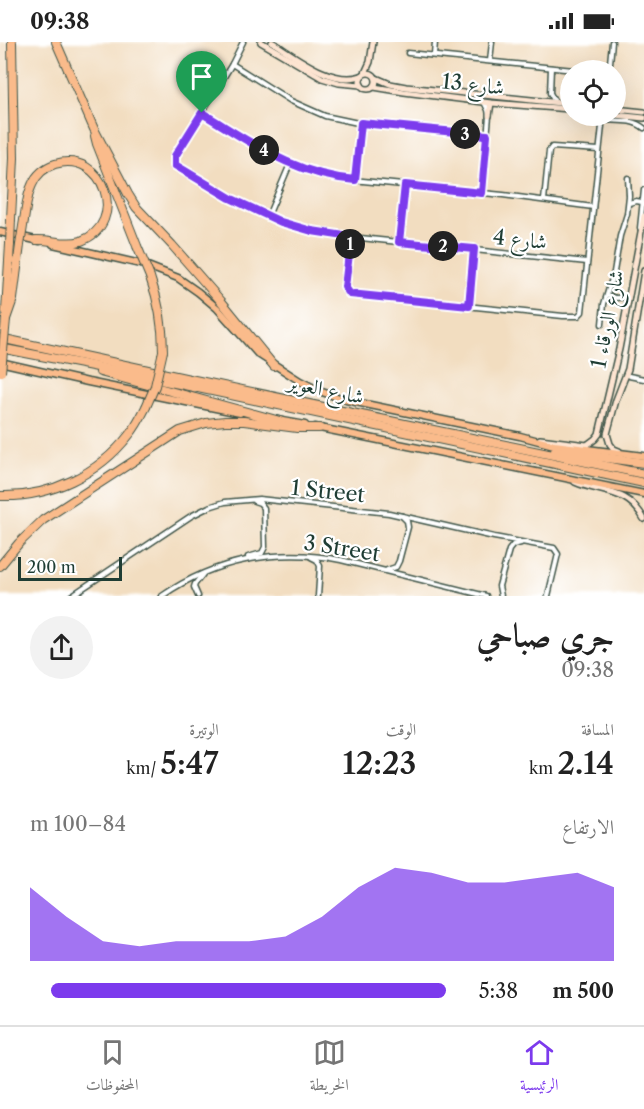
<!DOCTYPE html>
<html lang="ar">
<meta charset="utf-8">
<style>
:root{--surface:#fff;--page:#f2f2f2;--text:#222;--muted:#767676;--line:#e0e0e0;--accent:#7c3aed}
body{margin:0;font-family:"Libre Caslon Text",Amiri,serif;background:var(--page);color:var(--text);direction:rtl;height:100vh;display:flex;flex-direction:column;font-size:22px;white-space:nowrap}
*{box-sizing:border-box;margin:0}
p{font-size:20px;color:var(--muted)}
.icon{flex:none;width:33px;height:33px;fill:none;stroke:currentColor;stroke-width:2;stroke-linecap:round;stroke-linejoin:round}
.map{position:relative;height:554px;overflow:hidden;direction:ltr}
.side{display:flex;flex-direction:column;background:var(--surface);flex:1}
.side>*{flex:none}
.controls{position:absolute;left:560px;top:18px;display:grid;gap:12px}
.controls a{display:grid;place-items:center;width:66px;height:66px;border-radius:50%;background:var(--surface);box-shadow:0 6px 24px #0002;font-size:30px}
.scale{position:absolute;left:18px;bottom:15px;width:104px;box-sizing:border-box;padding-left:6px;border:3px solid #1f3d34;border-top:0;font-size:16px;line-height:21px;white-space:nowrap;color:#1f3d34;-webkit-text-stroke:4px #fff;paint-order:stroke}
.pin{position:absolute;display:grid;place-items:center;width:51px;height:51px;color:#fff;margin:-62px -26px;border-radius:50% 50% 50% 0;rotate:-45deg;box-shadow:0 0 6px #0007}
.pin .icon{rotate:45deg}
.km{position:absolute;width:30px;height:30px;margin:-15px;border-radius:50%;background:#222;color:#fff;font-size:16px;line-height:30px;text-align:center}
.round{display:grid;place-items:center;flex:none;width:63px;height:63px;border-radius:32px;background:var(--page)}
.head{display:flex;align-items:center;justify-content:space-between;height:102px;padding:0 30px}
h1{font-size:33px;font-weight:600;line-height:45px}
.stats{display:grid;grid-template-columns:repeat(3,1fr);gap:9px;height:102px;padding:6px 30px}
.stats div{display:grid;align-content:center}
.stats b{font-size:30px;font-weight:600}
.stats small{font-size:16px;font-weight:400}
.stats p{font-size:16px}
.chart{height:168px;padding:12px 30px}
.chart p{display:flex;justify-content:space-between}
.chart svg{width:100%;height:108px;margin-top:6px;fill:var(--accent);opacity:.7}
ul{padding:0 30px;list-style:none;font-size:20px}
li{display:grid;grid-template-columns:96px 72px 1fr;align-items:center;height:45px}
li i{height:15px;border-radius:8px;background:var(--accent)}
.status{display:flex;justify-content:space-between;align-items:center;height:42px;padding:0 30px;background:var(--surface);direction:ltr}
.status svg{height:16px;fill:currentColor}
.tabs{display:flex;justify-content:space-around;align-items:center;height:84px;border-top:2px solid var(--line);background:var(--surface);font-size:16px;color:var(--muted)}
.tabs a{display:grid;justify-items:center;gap:3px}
.tabs .active{color:var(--accent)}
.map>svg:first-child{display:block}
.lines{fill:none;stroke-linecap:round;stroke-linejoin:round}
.street-casing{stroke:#3f5549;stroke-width:7}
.secondary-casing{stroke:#3f5549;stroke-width:8}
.primary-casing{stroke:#3f5549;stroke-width:9}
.highway-casing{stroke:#3f5549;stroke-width:10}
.street{stroke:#fff;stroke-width:4}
.secondary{stroke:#fde4d1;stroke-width:5}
.primary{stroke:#fabb8b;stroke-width:6}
.highway{stroke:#fabb8b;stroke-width:8}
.highway-bridge-casing{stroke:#3f5549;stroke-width:10;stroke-linecap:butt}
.highway-bridge{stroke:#fabb8b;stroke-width:8}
.route-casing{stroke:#fff;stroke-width:12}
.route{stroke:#7c3aed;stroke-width:8}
.labels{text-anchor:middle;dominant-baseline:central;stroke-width:4.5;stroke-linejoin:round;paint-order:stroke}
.street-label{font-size:21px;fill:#1f3d34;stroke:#fff}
</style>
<div class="status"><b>09:38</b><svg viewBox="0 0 49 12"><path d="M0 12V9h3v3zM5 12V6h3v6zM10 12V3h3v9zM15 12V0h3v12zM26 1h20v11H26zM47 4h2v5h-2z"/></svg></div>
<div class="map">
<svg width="644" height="554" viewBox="0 0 644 554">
<rect width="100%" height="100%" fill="#fff"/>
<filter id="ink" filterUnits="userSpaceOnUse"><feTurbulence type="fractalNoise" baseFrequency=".0167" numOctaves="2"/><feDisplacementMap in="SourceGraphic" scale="12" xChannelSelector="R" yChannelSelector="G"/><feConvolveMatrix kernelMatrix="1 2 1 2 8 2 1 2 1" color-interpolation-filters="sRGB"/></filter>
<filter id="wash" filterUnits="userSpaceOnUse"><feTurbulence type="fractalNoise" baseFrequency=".008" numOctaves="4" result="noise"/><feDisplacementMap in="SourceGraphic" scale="24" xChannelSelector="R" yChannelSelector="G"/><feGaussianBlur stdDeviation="1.35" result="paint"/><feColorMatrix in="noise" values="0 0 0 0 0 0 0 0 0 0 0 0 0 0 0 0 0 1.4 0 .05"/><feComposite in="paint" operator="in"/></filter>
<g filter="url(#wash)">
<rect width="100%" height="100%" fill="#f2ddc0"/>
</g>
<g filter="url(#ink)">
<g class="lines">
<defs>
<g id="street">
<path d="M 243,0 L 232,22 L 175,114 L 174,120 L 178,125 L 243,163 L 280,179 L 301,186 L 351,195 L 587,220"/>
<path d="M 408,11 L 574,28"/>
<path d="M 434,13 L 435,0"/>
<path d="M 490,19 L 492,0"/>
<path d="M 232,22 L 291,59 L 325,74 L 358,81 L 487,93"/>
<path d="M 551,26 L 550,51 L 555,60"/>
<path d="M 606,28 L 610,21 L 612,0"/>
<path d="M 202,71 C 247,98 290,129 343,137 L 503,153 L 593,165"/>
<path d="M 588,74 C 605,83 628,73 644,86"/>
<path d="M 355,138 L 361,81"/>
<path d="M 482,151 L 489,74 L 488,68 L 484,60"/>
<path d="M 544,158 L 549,109 L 552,105 L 599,108"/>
<path d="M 629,161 L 636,159 L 642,160"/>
<path d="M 268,174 L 290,122"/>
<path d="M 640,186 L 644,148"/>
<path d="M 351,195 L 345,245 L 347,249 L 350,252 L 563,274 L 578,274 L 582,270 L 602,84 L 598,77"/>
<path d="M 399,200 L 405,143"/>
<path d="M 608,253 L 616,256 L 629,255"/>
<path d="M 469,264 L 474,208"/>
<path d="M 602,282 L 604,262 L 614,230 L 620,194 L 627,172 L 629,154 L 628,136"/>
<path d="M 629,334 L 644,337"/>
<path d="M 248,515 L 262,511 L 265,505 L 264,466 L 260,461 L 254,459"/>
<path d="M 311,515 L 317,518 L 320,524 L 318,554"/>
<path d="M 387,528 L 396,525 L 399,519 L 408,485 L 407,479 L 402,474"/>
<path d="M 71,554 L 191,474 L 209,465 L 225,460 L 259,457 L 389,471 L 494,495 L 554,506 L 558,512 L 548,554"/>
<path d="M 162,554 C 215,517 278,506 341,518 L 486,554"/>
<path d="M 198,554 L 194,545 L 195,542 L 203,532"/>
<path d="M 501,554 L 499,544 L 509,508 L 513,503 L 521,501"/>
</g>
<g id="secondary">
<path d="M 261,0 L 322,36 L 339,41 L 361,43"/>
<path d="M 272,0 C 296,15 332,44 361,34"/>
<circle cx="368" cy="39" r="8"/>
<path d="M 365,31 L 370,20 L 373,0"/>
<path d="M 376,36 L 390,42 L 406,45 L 570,62"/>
<path d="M 374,45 L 404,50 L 491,61 L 570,67"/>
<path d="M 615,67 L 644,70"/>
<path d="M 615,73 L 644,76"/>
<path d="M 489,74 L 491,61"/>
<path d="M 540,397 L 587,403 L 595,397 L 599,392 L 619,307 L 644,174"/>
<path d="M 619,409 L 614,407 L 610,402 L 607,392 L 616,358 L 628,327 L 644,229"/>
<path d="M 575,440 C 602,452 628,446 644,477"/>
</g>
<g id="primary">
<path d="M 0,190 L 40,199"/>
<path d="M 53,202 L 145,223 L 178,236 L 198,250 L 217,266 L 258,312 L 300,339 L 322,350 L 346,358 L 520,394 L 554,403 L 644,414"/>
<path d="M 0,320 L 88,340 L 240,371"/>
<path d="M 277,378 L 305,383"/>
<path d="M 315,385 L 644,452"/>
</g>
<g id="highway">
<path d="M 56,0 L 94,87 L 128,152 L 136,165 L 172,203 L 221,259 L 274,324"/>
<path d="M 95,94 L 97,102 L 137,204"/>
<path d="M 11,177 L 14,116 L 12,0"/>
<path d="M 24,178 C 26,167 27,153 32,143 C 36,133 45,125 55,122 C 104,107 129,181 81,199 C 66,204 51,197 36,198"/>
<path d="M 150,235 C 159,260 163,283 163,309"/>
<path d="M 6,269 L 10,202"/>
<path d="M 6,277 L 13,257 L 20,203"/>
<path d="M 0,296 L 185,336 L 644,432"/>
<path d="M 0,306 L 123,330 L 644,441"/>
<path d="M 100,330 L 280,379"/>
<path d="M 555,409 L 644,421"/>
<path d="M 0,454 C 49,456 99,432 129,393 C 136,385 141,375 146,365"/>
<path d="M 0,524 L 19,501 L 43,478 L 180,389 L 206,381 L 225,379 L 244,379 L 297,386 L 319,386"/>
</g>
</defs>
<use href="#street" class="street-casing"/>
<use href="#secondary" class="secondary-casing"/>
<use href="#primary" class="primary-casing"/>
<use href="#highway" class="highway-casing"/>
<use href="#street" class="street"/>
<use href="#secondary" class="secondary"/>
<use href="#primary" class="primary"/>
<use href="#highway" class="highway"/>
<defs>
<g id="highway-bridge">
<path d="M 10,202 L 11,177"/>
<path d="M 20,203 L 24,178"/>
<path d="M 137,204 L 150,235"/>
<path d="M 1,330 L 6,277"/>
<path d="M 146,365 L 155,344 L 163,309"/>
</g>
</defs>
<use href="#highway-bridge" class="highway-bridge-casing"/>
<use href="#highway-bridge" class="highway-bridge"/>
</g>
</g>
<g class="lines" filter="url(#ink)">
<defs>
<path id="route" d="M 202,71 C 254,102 293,132 355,138 L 361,81 L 487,93 L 482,151 L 405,143 L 399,200 L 474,207 L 469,264 L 350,252 L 345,245 L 351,195 L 312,189 L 281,180 L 230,156 L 175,123 L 175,114 Z"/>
</defs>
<use href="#route" class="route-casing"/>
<use href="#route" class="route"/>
</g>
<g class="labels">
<g class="street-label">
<text transform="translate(473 42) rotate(6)">شارع 13</text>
<text transform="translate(520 197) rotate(6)">شارع 4</text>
<text transform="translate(607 277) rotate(-79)">شارع الورقاء 1</text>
<text transform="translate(326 347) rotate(12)">شارع العوير</text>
<text transform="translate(328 449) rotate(6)">1 Street</text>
<text transform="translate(342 506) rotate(9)">3 Street</text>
</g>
</g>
</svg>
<div class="controls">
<a><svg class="icon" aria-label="locate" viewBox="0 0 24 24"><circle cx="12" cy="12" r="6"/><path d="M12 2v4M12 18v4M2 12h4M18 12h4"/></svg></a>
</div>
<div class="scale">200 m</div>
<div class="pin" style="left:202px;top:71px;background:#1e9e55"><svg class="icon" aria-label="arrive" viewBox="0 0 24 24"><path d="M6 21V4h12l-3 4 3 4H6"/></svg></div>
<b class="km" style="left:350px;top:202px">1</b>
<b class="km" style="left:443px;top:204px">2</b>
<b class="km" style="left:465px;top:92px">3</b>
<b class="km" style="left:264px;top:108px">4</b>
</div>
<section class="side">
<div class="head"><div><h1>جري صباحي</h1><p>09:38</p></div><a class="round"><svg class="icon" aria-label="share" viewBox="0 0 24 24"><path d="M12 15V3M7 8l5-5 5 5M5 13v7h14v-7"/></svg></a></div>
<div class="stats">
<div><p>المسافة</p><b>2.14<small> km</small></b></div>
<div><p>الوقت</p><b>12:23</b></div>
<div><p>الوتيرة</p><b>5:47<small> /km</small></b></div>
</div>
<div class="chart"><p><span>الارتفاع</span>84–100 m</p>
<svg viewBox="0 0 160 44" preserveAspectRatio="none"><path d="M0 44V14L10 26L20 36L30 38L40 36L50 36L60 36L70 34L80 26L90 14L100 6L110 8L120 12L130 12L140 10L150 8L160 14V44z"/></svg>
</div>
<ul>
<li><b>500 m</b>5:38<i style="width:95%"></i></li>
</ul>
</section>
<nav class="tabs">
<a class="active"><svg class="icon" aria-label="home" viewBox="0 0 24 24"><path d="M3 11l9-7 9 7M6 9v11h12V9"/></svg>الرئيسية</a>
<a><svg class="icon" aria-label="map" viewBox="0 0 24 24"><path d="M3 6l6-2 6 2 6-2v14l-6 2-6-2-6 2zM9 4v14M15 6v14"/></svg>الخريطة</a>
<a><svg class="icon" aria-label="saved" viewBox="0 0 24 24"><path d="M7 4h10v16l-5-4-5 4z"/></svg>المحفوظات</a>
</nav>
